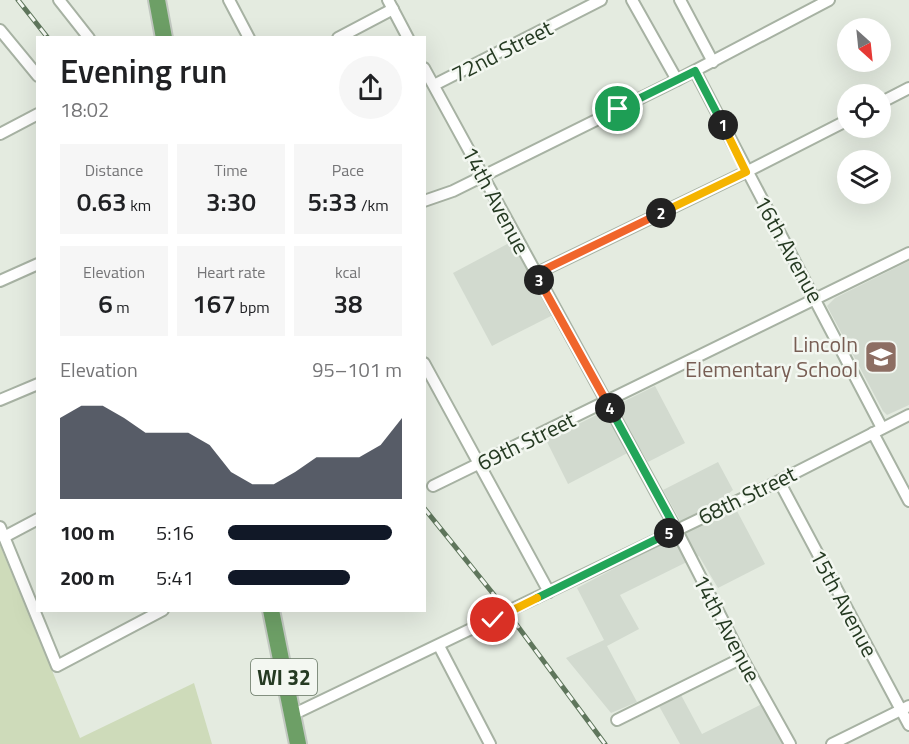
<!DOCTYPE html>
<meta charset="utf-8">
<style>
:root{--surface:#fff;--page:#f6f6f6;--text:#202124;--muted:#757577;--accent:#111827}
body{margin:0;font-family:"Titillium Web",sans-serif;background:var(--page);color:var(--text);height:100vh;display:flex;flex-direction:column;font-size:22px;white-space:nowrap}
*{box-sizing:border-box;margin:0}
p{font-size:20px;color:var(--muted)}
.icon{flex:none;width:33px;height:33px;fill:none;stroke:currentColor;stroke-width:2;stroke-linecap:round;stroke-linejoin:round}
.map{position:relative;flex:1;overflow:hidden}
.panel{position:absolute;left:36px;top:36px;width:390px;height:576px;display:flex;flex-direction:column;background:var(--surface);border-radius:0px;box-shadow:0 6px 24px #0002}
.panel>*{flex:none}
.needle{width:39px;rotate:153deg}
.fabs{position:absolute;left:837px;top:18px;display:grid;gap:12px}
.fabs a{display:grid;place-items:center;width:54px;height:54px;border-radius:50%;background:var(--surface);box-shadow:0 6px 24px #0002;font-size:30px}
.pin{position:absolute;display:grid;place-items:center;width:51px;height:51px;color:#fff;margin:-26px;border:3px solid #fff;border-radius:50%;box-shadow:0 2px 6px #0007}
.km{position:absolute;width:30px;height:30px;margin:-15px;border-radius:50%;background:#222;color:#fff;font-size:16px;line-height:30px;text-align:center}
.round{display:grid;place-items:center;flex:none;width:63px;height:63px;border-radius:32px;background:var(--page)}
.head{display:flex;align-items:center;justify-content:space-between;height:102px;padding:0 24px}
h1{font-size:33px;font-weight:600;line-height:45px}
.metrics{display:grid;grid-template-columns:repeat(3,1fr);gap:9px;height:102px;padding:6px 24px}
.metrics div{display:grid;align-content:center;border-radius:0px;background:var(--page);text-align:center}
.metrics b{font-size:26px;font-weight:600}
.metrics small{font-size:16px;font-weight:400}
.metrics p{font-size:16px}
.chart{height:168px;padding:12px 24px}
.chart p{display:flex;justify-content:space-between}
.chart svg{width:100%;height:108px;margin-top:6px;fill:var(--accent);opacity:.7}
ul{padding:0 24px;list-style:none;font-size:20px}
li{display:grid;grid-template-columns:96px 72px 1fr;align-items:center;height:45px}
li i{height:15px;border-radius:8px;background:var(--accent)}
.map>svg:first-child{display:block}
.built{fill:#d2dacf}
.green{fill:#cedbba}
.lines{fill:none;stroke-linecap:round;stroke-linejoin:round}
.minor-casing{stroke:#a7b2a3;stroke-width:14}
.primary-casing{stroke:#c2c8c1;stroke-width:20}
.minor{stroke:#fff;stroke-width:10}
.primary{stroke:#6d9f66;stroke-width:16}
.rail-casing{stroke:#5f765c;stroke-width:5}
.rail{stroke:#f3f7f1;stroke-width:3;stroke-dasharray:9;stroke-linecap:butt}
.split-1-casing{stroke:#fff;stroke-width:12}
.split-2-casing{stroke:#fff;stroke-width:12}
.split-3-casing{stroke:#fff;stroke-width:12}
.split-4-casing{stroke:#fff;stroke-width:12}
.split-5-casing{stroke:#fff;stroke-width:12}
.split-6-casing{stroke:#fff;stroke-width:12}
.split-7-casing{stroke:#fff;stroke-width:12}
.split-1{stroke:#22a559;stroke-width:8}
.split-2{stroke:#f5b400;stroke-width:8}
.split-3{stroke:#f0652b;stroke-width:8}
.split-4{stroke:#f0652b;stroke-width:8}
.split-5{stroke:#22a559;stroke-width:8}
.split-6{stroke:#22a559;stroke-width:8}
.split-7{stroke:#f5b400;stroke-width:8}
.labels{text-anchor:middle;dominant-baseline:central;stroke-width:5;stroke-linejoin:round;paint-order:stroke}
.shield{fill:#f3f7f1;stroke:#637360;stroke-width:1.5}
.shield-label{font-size:21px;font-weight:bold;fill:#253a22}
.street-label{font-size:22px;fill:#253a22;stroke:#f3f7f1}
.education-label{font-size:22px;fill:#785e54;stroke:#f3f7f1;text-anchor:end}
</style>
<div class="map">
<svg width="909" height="744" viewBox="0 0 909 744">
<rect width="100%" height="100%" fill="#e4ebe0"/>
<g class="built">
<path d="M 513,241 L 553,315 L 492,346 L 453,273 Z"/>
<path d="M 909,261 L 909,405 L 887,415 L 883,411 L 827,306 L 835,298 Z"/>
<path d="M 655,386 L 685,443 L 648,462 L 639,447 L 568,484 L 546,440 Z"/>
<path d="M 718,462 L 733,490 L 728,494 L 765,564 L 718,588 L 699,556 L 620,595 L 639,629 L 607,646 L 637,702 L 611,713 L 566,658 L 604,640 L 577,588 L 686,531 L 663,490 Z"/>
<path d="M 681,695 L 702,734 L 762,704 L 784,744 L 680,744 L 659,706 Z"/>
</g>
<path class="green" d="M 0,545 L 80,738 L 194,683 L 212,744 L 0,744 Z"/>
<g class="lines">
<defs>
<g id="minor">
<path d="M 59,0 L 89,38"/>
<path d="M 229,0 L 249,38"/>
<path d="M 388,0 L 408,38"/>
<path d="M 632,0 L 677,80"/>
<path d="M 680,0 L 713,62"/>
<path d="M 0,30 L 38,76"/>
<path d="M 338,38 L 393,9"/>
<path d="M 424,68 L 676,529 L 742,658 L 790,744"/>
<path d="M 695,71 L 882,428"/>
<path d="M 434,85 L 601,0"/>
<path d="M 880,103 L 909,88"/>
<path d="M 0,134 L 38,114"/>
<path d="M 424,201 L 453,191 L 677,80 L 829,0"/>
<path d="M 535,274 L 746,172 L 848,120"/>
<path d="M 0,281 L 38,264"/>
<path d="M 424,363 L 549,592"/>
<path d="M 0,400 L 38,384"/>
<path d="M 873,433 L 909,501"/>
<path d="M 779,481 L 909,725"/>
<path d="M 433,486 L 909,253"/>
<path d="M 0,527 L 57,666 L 163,610"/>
<path d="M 4,537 L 38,519"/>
<path d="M 439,646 L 490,744"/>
<path d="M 292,715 L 779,481 L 909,415"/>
<path d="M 617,720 L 742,658"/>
<path d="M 832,744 L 909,706"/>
</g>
<g id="primary">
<path d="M 157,0 L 164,38"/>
<path d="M 271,610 L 298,744"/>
</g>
</defs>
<use href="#minor" class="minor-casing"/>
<use href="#primary" class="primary-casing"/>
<use href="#minor" class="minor"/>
<use href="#primary" class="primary"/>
<defs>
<g id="rail">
<path d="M 18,0 L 48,38"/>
<path d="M 424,508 L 499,601 L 605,744"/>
</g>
</defs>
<use href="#rail" class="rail-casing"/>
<use href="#rail" class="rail"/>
</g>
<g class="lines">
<defs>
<path id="split-1" d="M 618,109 L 695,71 L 723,125"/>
<path id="split-2" d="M 661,213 L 746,172 L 723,125"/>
<path id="split-3" d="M 539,280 L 535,274 L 661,213"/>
<path id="split-4" d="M 539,280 L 610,408"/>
<path id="split-5" d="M 610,408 L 676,529 L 669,533"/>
<path id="split-6" d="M 537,598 L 669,533"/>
<path id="split-7" d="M 493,620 L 537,598"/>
</defs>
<use href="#split-1" class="split-1-casing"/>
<use href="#split-2" class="split-2-casing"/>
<use href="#split-3" class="split-3-casing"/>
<use href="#split-4" class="split-4-casing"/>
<use href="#split-5" class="split-5-casing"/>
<use href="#split-6" class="split-6-casing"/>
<use href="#split-7" class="split-7-casing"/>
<use href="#split-1" class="split-1"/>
<use href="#split-2" class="split-2"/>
<use href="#split-3" class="split-3"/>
<use href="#split-4" class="split-4"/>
<use href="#split-5" class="split-5"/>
<use href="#split-6" class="split-6"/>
<use href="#split-7" class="split-7"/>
</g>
<defs>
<symbol id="school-square" viewBox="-11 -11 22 22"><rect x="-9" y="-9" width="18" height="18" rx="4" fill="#8d6e63" stroke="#f3f7f1"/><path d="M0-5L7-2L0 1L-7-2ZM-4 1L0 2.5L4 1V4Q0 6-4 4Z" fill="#fff"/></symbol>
</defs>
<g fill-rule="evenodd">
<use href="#school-square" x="862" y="338" width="38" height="38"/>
</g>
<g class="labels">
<rect class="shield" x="251" y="659" width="66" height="36" rx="4.5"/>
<g class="shield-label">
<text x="284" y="677">WI 32</text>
</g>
<g class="street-label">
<text transform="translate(502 51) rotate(-27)">72nd Street</text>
<text transform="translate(496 200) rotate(62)">14th Avenue</text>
<text transform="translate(789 249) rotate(61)">16th Avenue</text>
<text transform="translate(526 441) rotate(-26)">69th Street</text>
<text transform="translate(747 495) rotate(-26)">68th Street</text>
<text transform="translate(844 603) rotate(62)">15th Avenue</text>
<text transform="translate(727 628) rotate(62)">14th Avenue</text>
</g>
<g class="education-label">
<text x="858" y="344">Lincoln<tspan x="858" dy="25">Elementary School</tspan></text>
</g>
</g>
</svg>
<div class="fabs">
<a><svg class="needle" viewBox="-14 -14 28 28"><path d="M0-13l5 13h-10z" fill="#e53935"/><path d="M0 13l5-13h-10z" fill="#757577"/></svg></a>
<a><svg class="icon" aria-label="locate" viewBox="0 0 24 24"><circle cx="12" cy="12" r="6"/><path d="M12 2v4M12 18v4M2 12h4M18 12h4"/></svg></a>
<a><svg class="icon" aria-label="layers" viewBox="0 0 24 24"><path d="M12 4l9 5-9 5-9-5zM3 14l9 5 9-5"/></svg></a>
</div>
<div class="pin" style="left:618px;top:109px;background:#1e9e55"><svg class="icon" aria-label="arrive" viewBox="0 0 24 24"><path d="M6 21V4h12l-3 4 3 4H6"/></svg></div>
<div class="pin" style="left:493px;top:620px;background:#d93025"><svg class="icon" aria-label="check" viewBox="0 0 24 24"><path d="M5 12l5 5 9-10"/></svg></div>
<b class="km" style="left:723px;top:125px">1</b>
<b class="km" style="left:661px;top:213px">2</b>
<b class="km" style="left:539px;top:280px">3</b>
<b class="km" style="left:610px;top:408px">4</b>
<b class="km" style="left:669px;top:533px">5</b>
<section class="panel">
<div class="head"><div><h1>Evening run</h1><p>18:02</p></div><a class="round"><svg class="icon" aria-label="share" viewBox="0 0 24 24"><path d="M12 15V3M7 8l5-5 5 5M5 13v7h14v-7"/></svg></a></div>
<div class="metrics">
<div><p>Distance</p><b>0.63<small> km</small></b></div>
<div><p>Time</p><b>3:30</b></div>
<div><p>Pace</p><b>5:33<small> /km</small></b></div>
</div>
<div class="metrics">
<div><p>Elevation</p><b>6<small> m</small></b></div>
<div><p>Heart rate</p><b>167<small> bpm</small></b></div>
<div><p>kcal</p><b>38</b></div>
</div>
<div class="chart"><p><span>Elevation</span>95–101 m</p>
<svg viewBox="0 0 160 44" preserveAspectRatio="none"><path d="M0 44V11L10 6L20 6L30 11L40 17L50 17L60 17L70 22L80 33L90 38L100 38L110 33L120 27L130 27L140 27L150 22L160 11V44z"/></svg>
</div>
<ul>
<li><b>100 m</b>5:16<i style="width:94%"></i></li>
<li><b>200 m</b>5:41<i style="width:70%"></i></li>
</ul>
</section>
</div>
